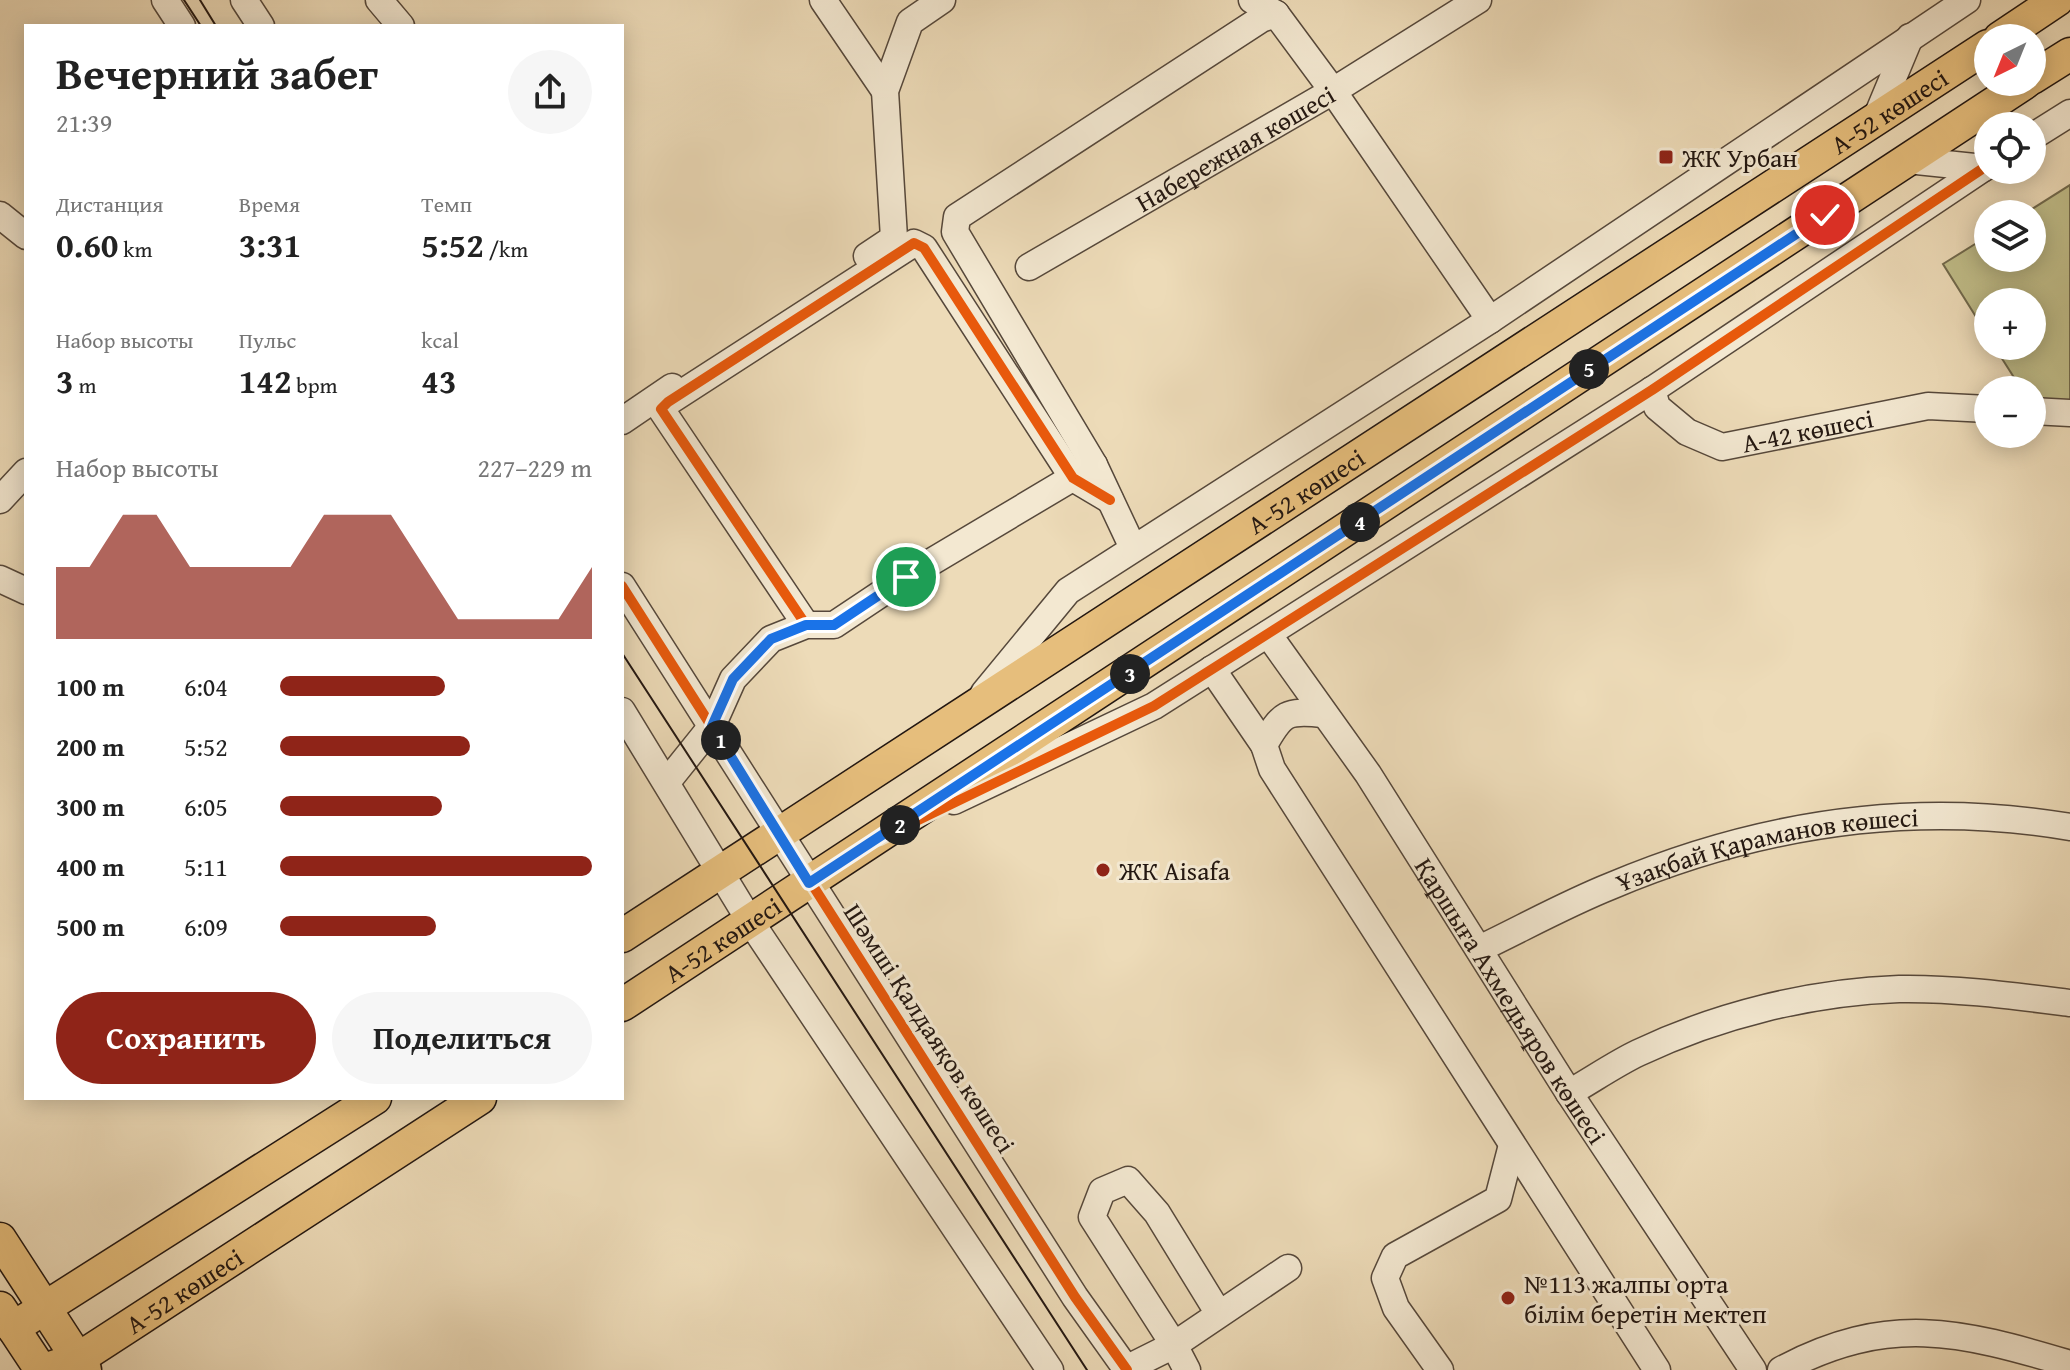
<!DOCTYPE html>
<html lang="ru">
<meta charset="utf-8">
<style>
:root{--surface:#fff;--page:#f6f6f6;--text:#222;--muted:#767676;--accent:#8f2418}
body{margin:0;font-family:"Gentium Book Plus",serif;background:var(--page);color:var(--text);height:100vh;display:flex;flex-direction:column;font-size:30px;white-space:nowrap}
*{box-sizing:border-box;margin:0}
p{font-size:26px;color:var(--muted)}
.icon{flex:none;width:44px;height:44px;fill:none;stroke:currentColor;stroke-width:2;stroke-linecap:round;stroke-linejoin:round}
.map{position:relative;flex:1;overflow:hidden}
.sheet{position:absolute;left:24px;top:24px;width:600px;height:1076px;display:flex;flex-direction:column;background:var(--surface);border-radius:0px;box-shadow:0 4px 20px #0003}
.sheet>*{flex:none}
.needle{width:52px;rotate:223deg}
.fabs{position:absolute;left:1974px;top:24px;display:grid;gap:16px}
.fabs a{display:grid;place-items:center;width:72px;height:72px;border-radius:50%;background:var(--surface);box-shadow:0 4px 20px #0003;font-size:40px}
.pin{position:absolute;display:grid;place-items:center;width:68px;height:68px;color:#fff;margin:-34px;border:4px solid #fff;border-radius:50%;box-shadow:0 2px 8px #0007}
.km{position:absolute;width:40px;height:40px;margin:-20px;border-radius:50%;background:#222;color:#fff;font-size:22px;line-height:40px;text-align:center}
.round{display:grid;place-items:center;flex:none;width:84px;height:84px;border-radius:42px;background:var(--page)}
.summary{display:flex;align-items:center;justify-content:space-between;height:136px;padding:0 32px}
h1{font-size:44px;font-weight:800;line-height:60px}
.metrics{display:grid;grid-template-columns:repeat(3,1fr);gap:12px;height:136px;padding:8px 32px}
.metrics div{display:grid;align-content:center}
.metrics b{font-size:34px;font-weight:800}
.metrics small{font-size:22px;font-weight:400}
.metrics p{font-size:22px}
.chart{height:224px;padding:16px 32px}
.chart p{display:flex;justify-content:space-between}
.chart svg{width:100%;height:144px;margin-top:8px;fill:var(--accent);opacity:.7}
.action{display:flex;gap:16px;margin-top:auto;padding:16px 32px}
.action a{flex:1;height:92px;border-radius:48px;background:var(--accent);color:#fff;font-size:32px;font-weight:800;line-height:92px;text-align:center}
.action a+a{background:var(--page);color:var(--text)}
ul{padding:0 32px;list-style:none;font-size:26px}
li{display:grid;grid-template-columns:128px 96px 1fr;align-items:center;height:60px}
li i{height:20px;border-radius:10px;background:var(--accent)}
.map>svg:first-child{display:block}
.garden{fill:#c0bd89;stroke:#726a4d;stroke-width:2}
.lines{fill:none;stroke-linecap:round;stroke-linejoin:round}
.minor-casing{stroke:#56483b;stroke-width:29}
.major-casing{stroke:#231711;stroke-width:35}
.minor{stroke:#f3e8d1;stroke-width:26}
.major{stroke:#e6be7c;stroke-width:32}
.tram{stroke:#231711;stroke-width:2}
.cycleway-casing{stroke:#f3e8d1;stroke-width:15}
.cycleway{stroke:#e8590c;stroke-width:10}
.route-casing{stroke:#fff;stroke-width:16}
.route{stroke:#1a73e8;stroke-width:10}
.poi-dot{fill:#8f2418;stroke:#f3e8d1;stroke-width:3}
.labels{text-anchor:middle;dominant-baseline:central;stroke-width:6;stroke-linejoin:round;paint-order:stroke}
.street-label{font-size:26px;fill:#231711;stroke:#f3e8d1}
.poi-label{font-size:26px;fill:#231711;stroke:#f3e8d1;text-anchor:start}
</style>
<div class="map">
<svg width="2070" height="1370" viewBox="0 0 2070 1370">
<rect width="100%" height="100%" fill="#eddbb8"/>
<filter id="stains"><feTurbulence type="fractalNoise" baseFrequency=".0025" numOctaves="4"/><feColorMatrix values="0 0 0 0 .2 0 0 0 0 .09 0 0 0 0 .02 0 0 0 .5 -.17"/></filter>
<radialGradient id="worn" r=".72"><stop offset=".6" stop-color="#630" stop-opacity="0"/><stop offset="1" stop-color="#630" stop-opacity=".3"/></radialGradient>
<path class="garden" d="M 2070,185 L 2070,403 L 2032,399 L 2032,390 L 2022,390 L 1994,346 L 2032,346 L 2032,302 L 1988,302 L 1988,336 L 1943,264 L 1988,236 L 1988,258 L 2032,258 L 2032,214 L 2024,214 Z"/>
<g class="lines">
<defs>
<g id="minor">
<path d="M 165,0 L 182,26"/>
<path d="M 244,0 L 261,26"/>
<path d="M 379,0 L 401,26"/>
<path d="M 823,0 L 885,91"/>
<path d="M 1478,0 L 1333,91 L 1490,320"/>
<path d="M 1875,121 L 1910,37"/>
<path d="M 2032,137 L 2070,113"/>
<path d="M 1907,160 L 1984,168"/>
<path d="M 0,215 L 26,236"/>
<path d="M 867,256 L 894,238 L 885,91 L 910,22 L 942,0"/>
<path id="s1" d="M 1029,267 L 1333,91 L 1276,14 L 1252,0"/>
<path id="s2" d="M 1652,390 L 1657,407 L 1687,432 L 1722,447 L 1928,406 L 1988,409"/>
<path d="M 2032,411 L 2070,413"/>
<path d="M 622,421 L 672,387"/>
<path d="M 1094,465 L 955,232 L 957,217 L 1261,19 L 1276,14"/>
<path d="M 0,500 L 26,472"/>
<path d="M 0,579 L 26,591"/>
<path d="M 622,586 L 1075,1297 L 1127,1370"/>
<path d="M 806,625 L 661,409 L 668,402 L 914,243 L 924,248 L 1073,478 L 1110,500"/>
<path id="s3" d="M 1268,634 L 1368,774 L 1569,1093 L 1753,1370"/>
<path d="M 1212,669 L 1264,745 L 1272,769 L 1657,1370"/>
<path d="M 984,693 L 1068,591 L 1490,320 L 1967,0"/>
<path d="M 622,711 L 750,921 L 1050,1370"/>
<path d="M 1264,745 C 1282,713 1286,710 1323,714"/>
<path d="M 667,782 L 712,726 L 733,679 L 771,639 L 806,625 L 834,625 L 906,577 L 1094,465 L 1133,548"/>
<path d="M 954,801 L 1154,706 L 1652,390 L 1988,165"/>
<path id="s4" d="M 1479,949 C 1523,928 1566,904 1611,886 C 1758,824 1911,800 2070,827"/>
<path d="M 1569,1093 C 1592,1080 1615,1064 1638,1053 C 1718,1015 1811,992 1899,989 C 1956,988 2014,996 2070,1003"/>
<path d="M 1219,1314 L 1157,1213 L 1128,1180 L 1102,1191 L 1092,1217 L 1174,1345 L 1288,1268"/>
<path d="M 1126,1369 L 1174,1345 L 1187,1370"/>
<path d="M 1440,1370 L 1396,1308 L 1385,1278 L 1395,1256 L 1498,1199 L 1512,1145"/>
<path d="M 1781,1370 C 1888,1313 1960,1331 2070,1364"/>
</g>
<g id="major">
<path d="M 2000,38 L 2057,0"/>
<path d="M 2032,78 L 2070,54"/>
<path id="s5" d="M 622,936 L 1988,46"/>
<path id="s6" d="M 622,1005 L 2026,82"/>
<path d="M 0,1239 L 85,1370"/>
<path d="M 0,1308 L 41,1370"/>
<path d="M 13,1328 L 375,1098"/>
<path id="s7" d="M 44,1370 L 78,1359 L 480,1098"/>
</g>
</defs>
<use href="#minor" class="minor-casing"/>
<use href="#major" class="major-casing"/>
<use href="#minor" class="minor"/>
<use href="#major" class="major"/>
<g class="tram">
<path d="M 184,0 L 201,26"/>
<path d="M 200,0 L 216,26"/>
<path d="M 622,653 L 1087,1370"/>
</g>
<defs>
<g id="cycleway">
<path d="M 622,586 L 1075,1297 L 1127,1370"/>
<path d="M 806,625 L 661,409 L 668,402 L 914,243 L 924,248 L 1073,478 L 1110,500"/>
<path d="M 879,839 L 1154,706 L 1652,390 L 1988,165"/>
</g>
</defs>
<use href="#cycleway" class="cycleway-casing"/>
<use href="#cycleway" class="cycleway"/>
</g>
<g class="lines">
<defs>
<path id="route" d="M 906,577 L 834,625 L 806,625 L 771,639 L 733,679 L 712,726 L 809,883 L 1825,215"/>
</defs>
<use href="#route" class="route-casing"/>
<use href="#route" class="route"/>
</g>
<g class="poi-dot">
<rect x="1658" y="149" width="16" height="16" rx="4"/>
<circle cx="1103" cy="870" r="8"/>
<circle cx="1508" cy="1298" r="8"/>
</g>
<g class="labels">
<g class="street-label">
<text stroke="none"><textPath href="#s5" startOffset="1512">А-52 көшесі</textPath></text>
<text stroke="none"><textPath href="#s1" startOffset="238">Набережная көшесі</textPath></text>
<text stroke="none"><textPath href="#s2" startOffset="182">А-42 көшесі</textPath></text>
<text stroke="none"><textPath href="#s5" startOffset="816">А-52 көшесі</textPath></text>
<text stroke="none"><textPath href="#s4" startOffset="308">Ұзақбай Қараманов көшесі</textPath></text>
<text stroke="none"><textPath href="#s6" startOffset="120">А-52 көшесі</textPath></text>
<text stroke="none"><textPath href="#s3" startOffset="440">Қаршыға Ахмедьяров көшесі</textPath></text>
<text transform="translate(930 1028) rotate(57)">Шәмші Қалдаяқов көшесі</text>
<text stroke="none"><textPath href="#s7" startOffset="162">А-52 көшесі</textPath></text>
</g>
<g class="poi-label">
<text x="1682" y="157">ЖК Урбан</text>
<text x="1119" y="870">ЖК Aisafa</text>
<text x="1524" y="1283">№113 жалпы орта<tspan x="1524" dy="30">білім беретін мектеп</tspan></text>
</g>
</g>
<rect width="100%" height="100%" filter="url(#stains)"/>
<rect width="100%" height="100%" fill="url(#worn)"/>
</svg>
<div class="fabs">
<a><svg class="needle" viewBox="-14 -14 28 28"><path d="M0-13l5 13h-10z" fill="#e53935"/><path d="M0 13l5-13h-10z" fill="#767676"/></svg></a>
<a><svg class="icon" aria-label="locate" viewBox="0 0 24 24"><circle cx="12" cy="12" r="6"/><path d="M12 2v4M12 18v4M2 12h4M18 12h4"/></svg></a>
<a><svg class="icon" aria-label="layers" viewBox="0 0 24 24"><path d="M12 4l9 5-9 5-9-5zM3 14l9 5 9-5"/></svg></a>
<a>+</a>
<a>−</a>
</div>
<div class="pin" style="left:906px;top:577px;background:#1e9e55"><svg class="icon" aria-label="arrive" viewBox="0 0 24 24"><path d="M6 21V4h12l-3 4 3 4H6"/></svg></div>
<div class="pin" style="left:1825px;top:215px;background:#d93025"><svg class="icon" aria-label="check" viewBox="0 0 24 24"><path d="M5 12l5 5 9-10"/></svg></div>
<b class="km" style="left:721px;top:740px">1</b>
<b class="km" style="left:900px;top:825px">2</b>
<b class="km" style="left:1130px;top:674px">3</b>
<b class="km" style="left:1360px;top:522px">4</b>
<b class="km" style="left:1589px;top:369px">5</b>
<section class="sheet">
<div class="summary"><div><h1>Вечерний забег</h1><p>21:39</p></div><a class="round"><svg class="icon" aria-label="share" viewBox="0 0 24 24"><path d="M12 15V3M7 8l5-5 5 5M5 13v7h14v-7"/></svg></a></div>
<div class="metrics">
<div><p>Дистанция</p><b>0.60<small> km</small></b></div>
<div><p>Время</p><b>3:31</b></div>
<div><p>Темп</p><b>5:52<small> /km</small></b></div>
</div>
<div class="metrics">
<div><p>Набор высоты</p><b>3<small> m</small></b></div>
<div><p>Пульс</p><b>142<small> bpm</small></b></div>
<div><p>kcal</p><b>43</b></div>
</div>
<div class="chart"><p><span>Набор высоты</span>227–229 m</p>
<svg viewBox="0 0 160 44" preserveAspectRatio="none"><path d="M0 44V22L10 22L20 6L30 6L40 22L50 22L60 22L70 22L80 6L90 6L100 6L110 22L120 38L130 38L140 38L150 38L160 22V44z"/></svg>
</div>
<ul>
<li><b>100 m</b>6:04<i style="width:53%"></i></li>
<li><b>200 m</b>5:52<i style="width:61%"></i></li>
<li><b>300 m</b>6:05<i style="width:52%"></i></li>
<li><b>400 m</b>5:11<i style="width:100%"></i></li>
<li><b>500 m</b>6:09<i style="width:50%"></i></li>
</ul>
<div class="action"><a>Сохранить</a><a>Поделиться</a></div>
</section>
</div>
